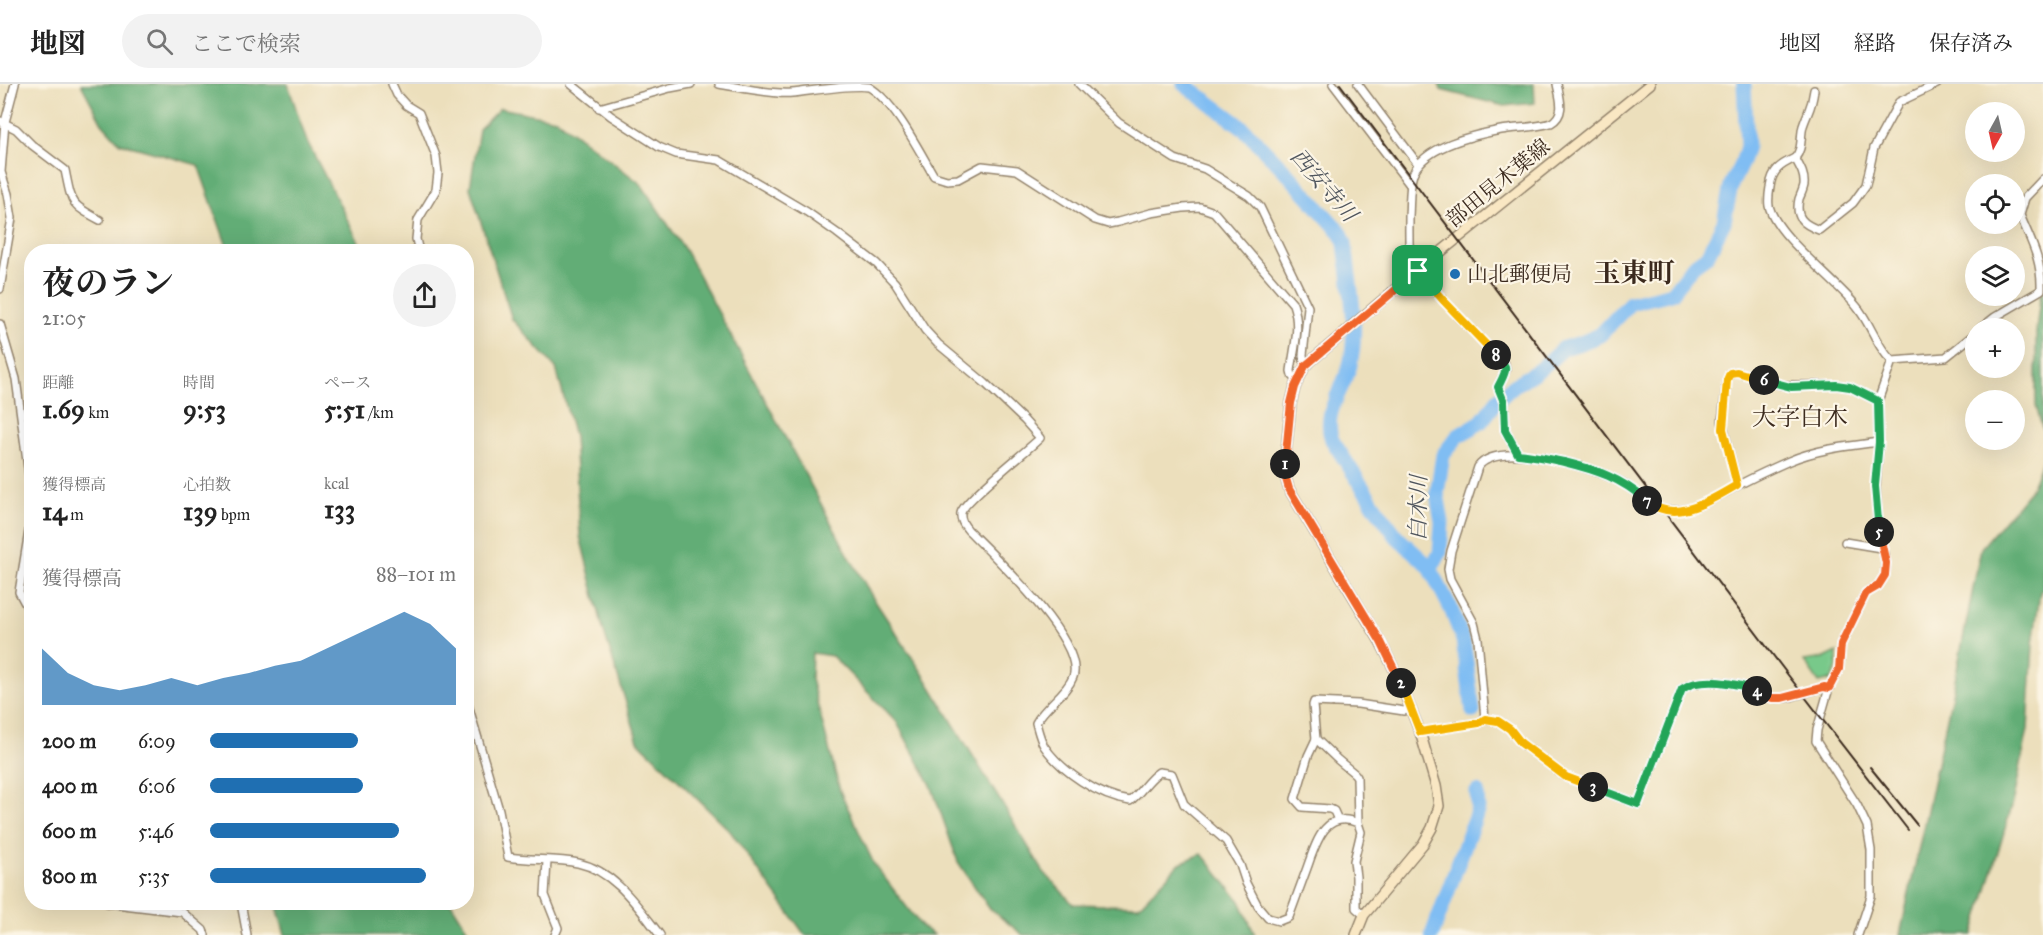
<!DOCTYPE html>
<html lang="ja">
<meta charset="utf-8">
<style>
:root{--surface:#fff;--page:#f2f2f2;--text:#222;--muted:#767676;--line:#e0e0e0;--accent:#1f6fb2}
body{margin:0;font-family:"IM FELL Great Primer","Noto Serif JP",serif;background:var(--page);color:var(--text);height:100vh;display:flex;flex-direction:column;font-size:22px;white-space:nowrap}
*{box-sizing:border-box;margin:0}
p{font-size:20px;color:var(--muted)}
.icon{flex:none;width:33px;height:33px;fill:none;stroke:currentColor;stroke-width:2;stroke-linecap:round;stroke-linejoin:round}
.map{position:relative;flex:1;overflow:hidden}
.drawer{position:absolute;left:24px;top:160px;width:450px;height:666px;display:flex;flex-direction:column;background:var(--surface);border-radius:24px;box-shadow:0 6px 24px #0002}
.drawer>*{flex:none}
.needle{width:39px;rotate:188deg}
.fabs{position:absolute;left:1965px;top:18px;display:grid;gap:12px}
.fabs a{display:grid;place-items:center;width:60px;height:60px;border-radius:50%;background:var(--surface);box-shadow:0 6px 24px #0002;font-size:30px}
.pin{position:absolute;display:grid;place-items:center;width:51px;height:51px;color:#fff;margin:-26px;border-radius:12px;box-shadow:0 3px 9px #0006}
.km{position:absolute;width:30px;height:30px;margin:-15px;border-radius:50%;background:#222;color:#fff;font-size:16px;line-height:30px;text-align:center}
.round{display:grid;place-items:center;flex:none;width:63px;height:63px;border-radius:32px;background:var(--page)}
.summary{display:flex;align-items:center;justify-content:space-between;height:102px;padding:0 18px}
h1{font-size:33px;font-weight:700;line-height:45px}
.metrics{display:grid;grid-template-columns:repeat(3,1fr);gap:9px;height:102px;padding:6px 18px}
.metrics div{display:grid;align-content:center}
.metrics b{font-size:26px;font-weight:700}
.metrics small{font-size:16px;font-weight:400}
.metrics p{font-size:16px}
.chart{height:168px;padding:12px 18px}
.chart p{display:flex;justify-content:space-between}
.chart svg{width:100%;height:108px;margin-top:6px;fill:var(--accent);opacity:.7}
ul{padding:0 18px;list-style:none;font-size:20px}
li{display:grid;grid-template-columns:96px 72px 1fr;align-items:center;height:45px}
li i{height:15px;border-radius:8px;background:var(--accent)}
header{display:flex;align-items:center;gap:36px;box-sizing:border-box;height:84px;padding:0 30px;background:var(--surface);border-bottom:2px solid var(--line)}
header strong{font-size:28px}
nav{display:flex;gap:33px;margin-inline-start:auto;font-size:21px}
.search{width:420px;height:54px;background:var(--page);display:flex;align-items:center;gap:15px;box-sizing:border-box;padding:0 21px;border-radius:33px;color:var(--muted);font-size:22px}
.map>svg:first-child{display:block}
.green{fill:#78c98a;stroke:#5a7a54;stroke-width:1.5}
.forest{fill:#62ad76;stroke:#4e6c4a;stroke-width:1.5}
.lines{fill:none;stroke-linecap:round;stroke-linejoin:round}
.river{stroke:#80bdf3;stroke-width:15}
.street-casing{stroke:#94846d;stroke-width:10}
.secondary-casing{stroke:#94846d;stroke-width:12}
.street{stroke:#fff;stroke-width:7}
.secondary{stroke:#f9e7c3;stroke-width:9}
.rail{stroke:#3b2a1e;stroke-width:2}
.split-1-casing{stroke:#fff;stroke-width:12}
.split-2-casing{stroke:#fff;stroke-width:12}
.split-3-casing{stroke:#fff;stroke-width:12}
.split-4-casing{stroke:#fff;stroke-width:12}
.split-5-casing{stroke:#fff;stroke-width:12}
.split-6-casing{stroke:#fff;stroke-width:12}
.split-7-casing{stroke:#fff;stroke-width:12}
.split-8-casing{stroke:#fff;stroke-width:12}
.split-9-casing{stroke:#fff;stroke-width:12}
.split-1{stroke:#f0652b;stroke-width:8}
.split-2{stroke:#f0652b;stroke-width:8}
.split-3{stroke:#f5b400;stroke-width:8}
.split-4{stroke:#22a559;stroke-width:8}
.split-5{stroke:#f0652b;stroke-width:8}
.split-6{stroke:#22a559;stroke-width:8}
.split-7{stroke:#f5b400;stroke-width:8}
.split-8{stroke:#22a559;stroke-width:8}
.split-9{stroke:#f5b400;stroke-width:8}
.poi-dot{fill:#1f6fb2;stroke:#fcf5e5;stroke-width:2}
.labels{text-anchor:middle;dominant-baseline:central;stroke-width:4.5;stroke-linejoin:round;paint-order:stroke}
.street-label{font-size:21px;fill:#3b2a1e;stroke:#fcf5e5}
.poi-label{font-size:21px;fill:#3b2a1e;stroke:#fcf5e5;text-anchor:start}
.water-label{font-size:22px;font-style:italic;fill:#50565e;stroke:#fcf5e5}
.quarter-label{font-size:24px;fill:#3b2a1e;stroke:#fcf5e5}
.district-label{font-size:27px;font-weight:bold;fill:#3b2a1e;stroke:#fcf5e5}
</style>
<header>
<strong>地図</strong>
<div class="search"><svg class="icon" aria-label="search" viewBox="0 0 24 24"><circle cx="10" cy="10" r="6"/><path d="M15 15l6 6"/></svg>ここで検索</div>
<nav><a>地図</a><a>経路</a><a>保存済み</a></nav>
</header>
<div class="map">
<svg width="2043" height="851" viewBox="0 0 2043 851">
<rect width="100%" height="100%" fill="#fcf5e5"/>
<filter id="ink" filterUnits="userSpaceOnUse"><feTurbulence type="fractalNoise" baseFrequency=".0167" numOctaves="2"/><feDisplacementMap in="SourceGraphic" scale="12" xChannelSelector="R" yChannelSelector="G"/><feConvolveMatrix kernelMatrix="1 2 1 2 8 2 1 2 1" color-interpolation-filters="sRGB"/></filter>
<filter id="wash" filterUnits="userSpaceOnUse"><feTurbulence type="fractalNoise" baseFrequency=".008" numOctaves="4" result="noise"/><feDisplacementMap in="SourceGraphic" scale="24" xChannelSelector="R" yChannelSelector="G"/><feGaussianBlur stdDeviation="1.35" result="paint"/><feColorMatrix in="noise" values="0 0 0 0 0 0 0 0 0 0 0 0 0 0 0 0 0 1.4 0 .05"/><feComposite in="paint" operator="in"/></filter>
<g filter="url(#wash)">
<rect width="100%" height="100%" fill="#ecdfbc"/>
<path class="green" d="M 1837,568 L 1837,584 L 1831,596 L 1819,599 L 1804,577 L 1825,574 Z"/>
<g class="forest">
<path d="M 81,0 L 288,0 L 306,55 L 364,168 L 229,168 L 198,81 L 120,59 L 102,39 Z"/>
<path d="M 1439,0 L 1534,0 L 1535,19 L 1504,22 L 1441,6 Z"/>
<path d="M 500,24 L 556,35 L 641,100 L 685,166 L 843,461 L 873,514 L 925,593 L 1043,787 L 1073,820 L 1139,822 L 1180,779 L 1202,770 L 1240,817 L 1255,851 L 1023,851 L 989,824 L 958,778 L 931,701 L 896,637 L 832,572 L 812,569 L 811,595 L 840,707 L 874,780 L 922,843 L 934,851 L 805,851 L 730,747 L 638,657 L 603,545 L 580,452 L 574,352 L 556,284 L 512,235 L 470,104 L 479,45 Z"/>
<path d="M 2043,204 L 2043,347 L 2036,322 L 2036,247 L 2041,206 Z"/>
<path d="M 2043,375 L 2043,505 L 2040,508 L 2033,560 L 2028,645 L 2014,715 L 1973,851 L 1900,851 L 1953,606 L 1981,464 L 2031,405 Z"/>
<path d="M 276,819 L 451,819 L 471,851 L 285,851 Z"/>
</g>
<g class="lines">
<g class="river">
<path d="M 1184,0 L 1241,42 L 1287,89 L 1341,149 L 1345,159 C 1349,197 1359,243 1350,281 C 1343,307 1322,328 1332,356 L 1374,421 L 1397,453 L 1431,484"/>
<path d="M 1473,627 L 1463,556 L 1451,525 L 1433,490 L 1431,484 L 1440,469 L 1442,438 L 1437,409 L 1443,371 L 1458,352 L 1481,338 L 1498,316 L 1513,302 L 1540,285 L 1564,264 L 1581,259 L 1600,251 L 1630,219 L 1672,209 L 1693,182 L 1707,172 L 1724,138 L 1731,101 L 1743,76 L 1747,62 L 1744,0"/>
<path d="M 1432,851 L 1478,725 L 1477,708"/>
</g>
</g>
</g>
<g filter="url(#ink)">
<g class="lines">
<defs>
<g id="street">
<path d="M 392,0 L 397,11 L 406,21 L 419,29 L 436,72 L 438,89 L 436,106 L 418,136 L 416,155 L 419,168"/>
<path d="M 571,0 L 611,32 L 659,63 L 676,70 L 719,76 L 807,128 L 837,149 L 876,179 L 895,199 L 925,246 L 938,260 L 985,299 L 1024,336 L 1040,354 C 1027,367 963,417 961,429 C 960,436 964,441 968,446 C 992,470 1086,558 1073,593 C 1066,611 1045,621 1036,639 C 1038,646 1040,655 1044,662 C 1061,687 1099,713 1130,717 C 1141,709 1147,696 1159,688 L 1172,690 L 1184,720 L 1226,757 L 1240,781 L 1246,799 L 1258,822 L 1268,834 L 1279,837 L 1289,833 C 1295,817 1301,800 1307,784 C 1316,759 1325,725 1358,739 L 1361,748 L 1354,777 L 1356,793 L 1356,824 L 1364,831"/>
<path d="M 719,0 C 738,3 774,11 792,9 C 812,7 852,0 869,3 C 895,18 919,67 934,92 L 947,96 L 958,95 L 982,82 L 1017,86 L 1095,136 L 1108,140 L 1118,138 L 1151,129 L 1183,124 L 1200,123 L 1214,128 L 1293,220 C 1301,243 1294,264 1291,287 L 1292,291 L 1298,297"/>
<path d="M 1079,0 L 1119,39 L 1175,75 L 1205,85 L 1249,112 L 1260,123 L 1308,223 L 1303,271 L 1305,282"/>
<path d="M 1333,0 L 1410,101"/>
<path d="M 1358,0 L 1418,80"/>
<path d="M 1937,0 L 1899,18 L 1874,64 L 1866,101 L 1853,119 L 1819,146 C 1803,140 1795,134 1799,115 C 1801,110 1803,106 1804,101 C 1805,91 1800,83 1795,74 C 1780,81 1772,86 1770,103 C 1769,109 1768,116 1769,122 C 1777,153 1836,196 1857,223 C 1871,240 1876,262 1892,277 L 1946,273 L 1976,249"/>
<path d="M 599,24 L 670,4 L 691,0"/>
<path d="M 0,37 L 16,45 L 32,61 L 65,86 C 72,120 70,120 100,136"/>
<path d="M 1795,74 C 1803,65 1800,53 1803,42 C 1808,27 1812,24 1814,6"/>
<path d="M 1418,187 L 1443,216 L 1505,280 L 1506,286 L 1498,303 L 1504,318 L 1505,346 L 1518,370"/>
<path d="M 1412,191 C 1408,171 1409,152 1409,132 C 1410,118 1409,103 1413,90 C 1424,62 1474,51 1501,46 C 1518,43 1534,44 1551,39 C 1566,30 1560,15 1557,0"/>
<path d="M 0,205 L 12,134 L 8,110 L 1,88 L 5,38 L 15,0"/>
<path d="M 0,240 L 16,295 L 30,399 L 29,447 L 19,508 L 32,532"/>
<path d="M 1981,244 L 1995,233 L 2041,206 C 2042,175 2031,158 2020,131 L 2025,114 L 2043,95"/>
<path d="M 1737,401 L 1722,337 L 1727,296 L 1730,289 L 1737,288 L 1781,301 L 1836,301 L 1850,303 L 1878,317"/>
<path d="M 1845,458 L 1881,464"/>
<path d="M 466,614 L 499,726 L 508,773 C 531,777 555,774 578,779 C 615,787 638,823 660,851"/>
<path d="M 1485,635 L 1478,555 L 1474,539 L 1450,495 L 1448,485 L 1451,467 L 1478,383 C 1498,354 1595,384 1621,398 C 1637,406 1649,425 1667,426 C 1694,429 1713,414 1735,403 C 1753,393 1771,385 1789,377 C 1817,365 1849,362 1879,358"/>
<path d="M 1420,648 L 1479,639 L 1485,635 L 1498,637 L 1510,645 L 1521,659 L 1566,693 L 1638,720 L 1682,605 C 1698,593 1733,598 1751,605 C 1758,608 1766,613 1773,614 C 1789,616 1809,607 1824,603 L 1829,604"/>
<path d="M 1316,655 L 1338,676 L 1355,690 L 1357,693 L 1358,739"/>
<path d="M 1338,736 L 1334,727 L 1330,725 L 1302,723 L 1295,715 L 1308,672 L 1316,655 L 1313,621 L 1314,618 L 1358,620 L 1404,627 L 1411,624"/>
<path d="M 547,777 L 545,811 L 558,844 L 555,851"/>
<path d="M 107,819 L 182,828 L 203,846 L 205,851"/>
<path d="M 241,819 L 247,851"/>
<path d="M 1858,851 L 1871,812 L 1871,766 L 1867,742 L 1857,721 L 1816,657 L 1817,646 L 1829,604 L 1839,585 L 1841,560 L 1866,509 L 1878,502 L 1885,491 L 1886,479 L 1878,444 L 1876,403 L 1879,358 L 1878,317 L 1892,277"/>
</g>
<path id="secondary" d="M 1356,851 L 1364,831 L 1423,760 L 1432,744 L 1439,722 L 1436,702 L 1420,648 L 1398,593 L 1381,559 L 1289,405 L 1284,388 L 1291,319 L 1295,303 L 1305,282 L 1412,191 L 1650,0"/>
</defs>
<use href="#street" class="street-casing"/>
<use href="#secondary" class="secondary-casing"/>
<use href="#street" class="street"/>
<use href="#secondary" class="secondary"/>
<g class="rail">
<path d="M 1340,0 L 1788,591 L 1908,746"/>
<path d="M 1870,683 L 1917,741"/>
</g>
</g>
</g>
<g class="lines" filter="url(#ink)">
<defs>
<path id="split-1" d="M 1285,380 L 1291,319 L 1295,303 L 1305,282 L 1418,187"/>
<path id="split-2" d="M 1285,380 L 1284,388 L 1289,405 L 1381,558 L 1401,599"/>
<path id="split-3" d="M 1401,599 L 1420,648 L 1479,639 L 1485,635 L 1498,637 L 1510,645 L 1521,659 L 1566,693 L 1593,703"/>
<path id="split-4" d="M 1593,703 L 1638,720 L 1682,605 C 1700,592 1738,599 1757,607"/>
<path id="split-5" d="M 1757,607 L 1772,614 L 1782,614 L 1824,603 L 1829,604 L 1839,585 L 1841,560 L 1866,509 L 1878,502 L 1885,491 L 1886,479 L 1879,448"/>
<path id="split-6" d="M 1764,296 L 1791,303 L 1836,301 L 1850,303 L 1878,317 L 1879,358 L 1875,402 L 1879,448"/>
<path id="split-7" d="M 1647,417 C 1676,441 1710,416 1737,401 L 1723,345 L 1727,296 L 1730,289 L 1737,288 L 1764,296"/>
<path id="split-8" d="M 1496,271 C 1510,284 1506,287 1498,303 L 1504,318 L 1505,346 L 1518,370 C 1533,371 1549,375 1564,378 C 1597,386 1621,394 1647,417"/>
<path id="split-9" d="M 1418,187 L 1443,216 L 1496,271"/>
</defs>
<use href="#split-1" class="split-1-casing"/>
<use href="#split-2" class="split-2-casing"/>
<use href="#split-3" class="split-3-casing"/>
<use href="#split-4" class="split-4-casing"/>
<use href="#split-5" class="split-5-casing"/>
<use href="#split-6" class="split-6-casing"/>
<use href="#split-7" class="split-7-casing"/>
<use href="#split-8" class="split-8-casing"/>
<use href="#split-9" class="split-9-casing"/>
<use href="#split-1" class="split-1"/>
<use href="#split-2" class="split-2"/>
<use href="#split-3" class="split-3"/>
<use href="#split-4" class="split-4"/>
<use href="#split-5" class="split-5"/>
<use href="#split-6" class="split-6"/>
<use href="#split-7" class="split-7"/>
<use href="#split-8" class="split-8"/>
<use href="#split-9" class="split-9"/>
</g>
<circle class="poi-dot" cx="1455" cy="190" r="6"/>
<g class="labels">
<g class="street-label">
<text transform="translate(1498 99) rotate(-39)">部田見木葉線</text>
</g>
<g class="poi-label">
<text x="1467" y="190">山北郵便局</text>
</g>
<g class="water-label">
<text transform="translate(1324 101) rotate(49)">西安寺川</text>
<text transform="translate(1418 424) rotate(-89)">白木川</text>
</g>
<g class="quarter-label">
<text x="1800" y="333">大字白木</text>
</g>
<g class="district-label">
<text x="1634" y="188">玉東町</text>
</g>
</g>
</svg>
<div class="fabs">
<a><svg class="needle" viewBox="-14 -14 28 28"><path d="M0-13l5 13h-10z" fill="#e53935"/><path d="M0 13l5-13h-10z" fill="#767676"/></svg></a>
<a><svg class="icon" aria-label="locate" viewBox="0 0 24 24"><circle cx="12" cy="12" r="6"/><path d="M12 2v4M12 18v4M2 12h4M18 12h4"/></svg></a>
<a><svg class="icon" aria-label="layers" viewBox="0 0 24 24"><path d="M12 4l9 5-9 5-9-5zM3 14l9 5 9-5"/></svg></a>
<a>+</a>
<a>−</a>
</div>
<div class="pin" style="left:1418px;top:187px;background:#1e9e55"><svg class="icon" aria-label="arrive" viewBox="0 0 24 24"><path d="M6 21V4h12l-3 4 3 4H6"/></svg></div>
<b class="km" style="left:1285px;top:380px">1</b>
<b class="km" style="left:1401px;top:599px">2</b>
<b class="km" style="left:1593px;top:703px">3</b>
<b class="km" style="left:1757px;top:607px">4</b>
<b class="km" style="left:1879px;top:448px">5</b>
<b class="km" style="left:1764px;top:296px">6</b>
<b class="km" style="left:1647px;top:417px">7</b>
<b class="km" style="left:1496px;top:271px">8</b>
<section class="drawer">
<div class="summary"><div><h1>夜のラン</h1><p>21:05</p></div><a class="round"><svg class="icon" aria-label="share" viewBox="0 0 24 24"><path d="M12 15V3M7 8l5-5 5 5M5 13v7h14v-7"/></svg></a></div>
<div class="metrics">
<div><p>距離</p><b>1.69<small> km</small></b></div>
<div><p>時間</p><b>9:53</b></div>
<div><p>ペース</p><b>5:51<small> /km</small></b></div>
</div>
<div class="metrics">
<div><p>獲得標高</p><b>14<small> m</small></b></div>
<div><p>心拍数</p><b>139<small> bpm</small></b></div>
<div><p>kcal</p><b>133</b></div>
</div>
<div class="chart"><p><span>獲得標高</span>88–101 m</p>
<svg viewBox="0 0 160 44" preserveAspectRatio="none"><path d="M0 44V21L10 31L20 36L30 38L40 36L50 33L60 36L70 33L80 31L90 28L100 26L110 21L120 16L130 11L140 6L150 11L160 21V44z"/></svg>
</div>
<ul>
<li><b>200 m</b>6:09<i style="width:60%"></i></li>
<li><b>400 m</b>6:06<i style="width:62%"></i></li>
<li><b>600 m</b>5:46<i style="width:77%"></i></li>
<li><b>800 m</b>5:35<i style="width:88%"></i></li>
</ul>
</section>
</div>
